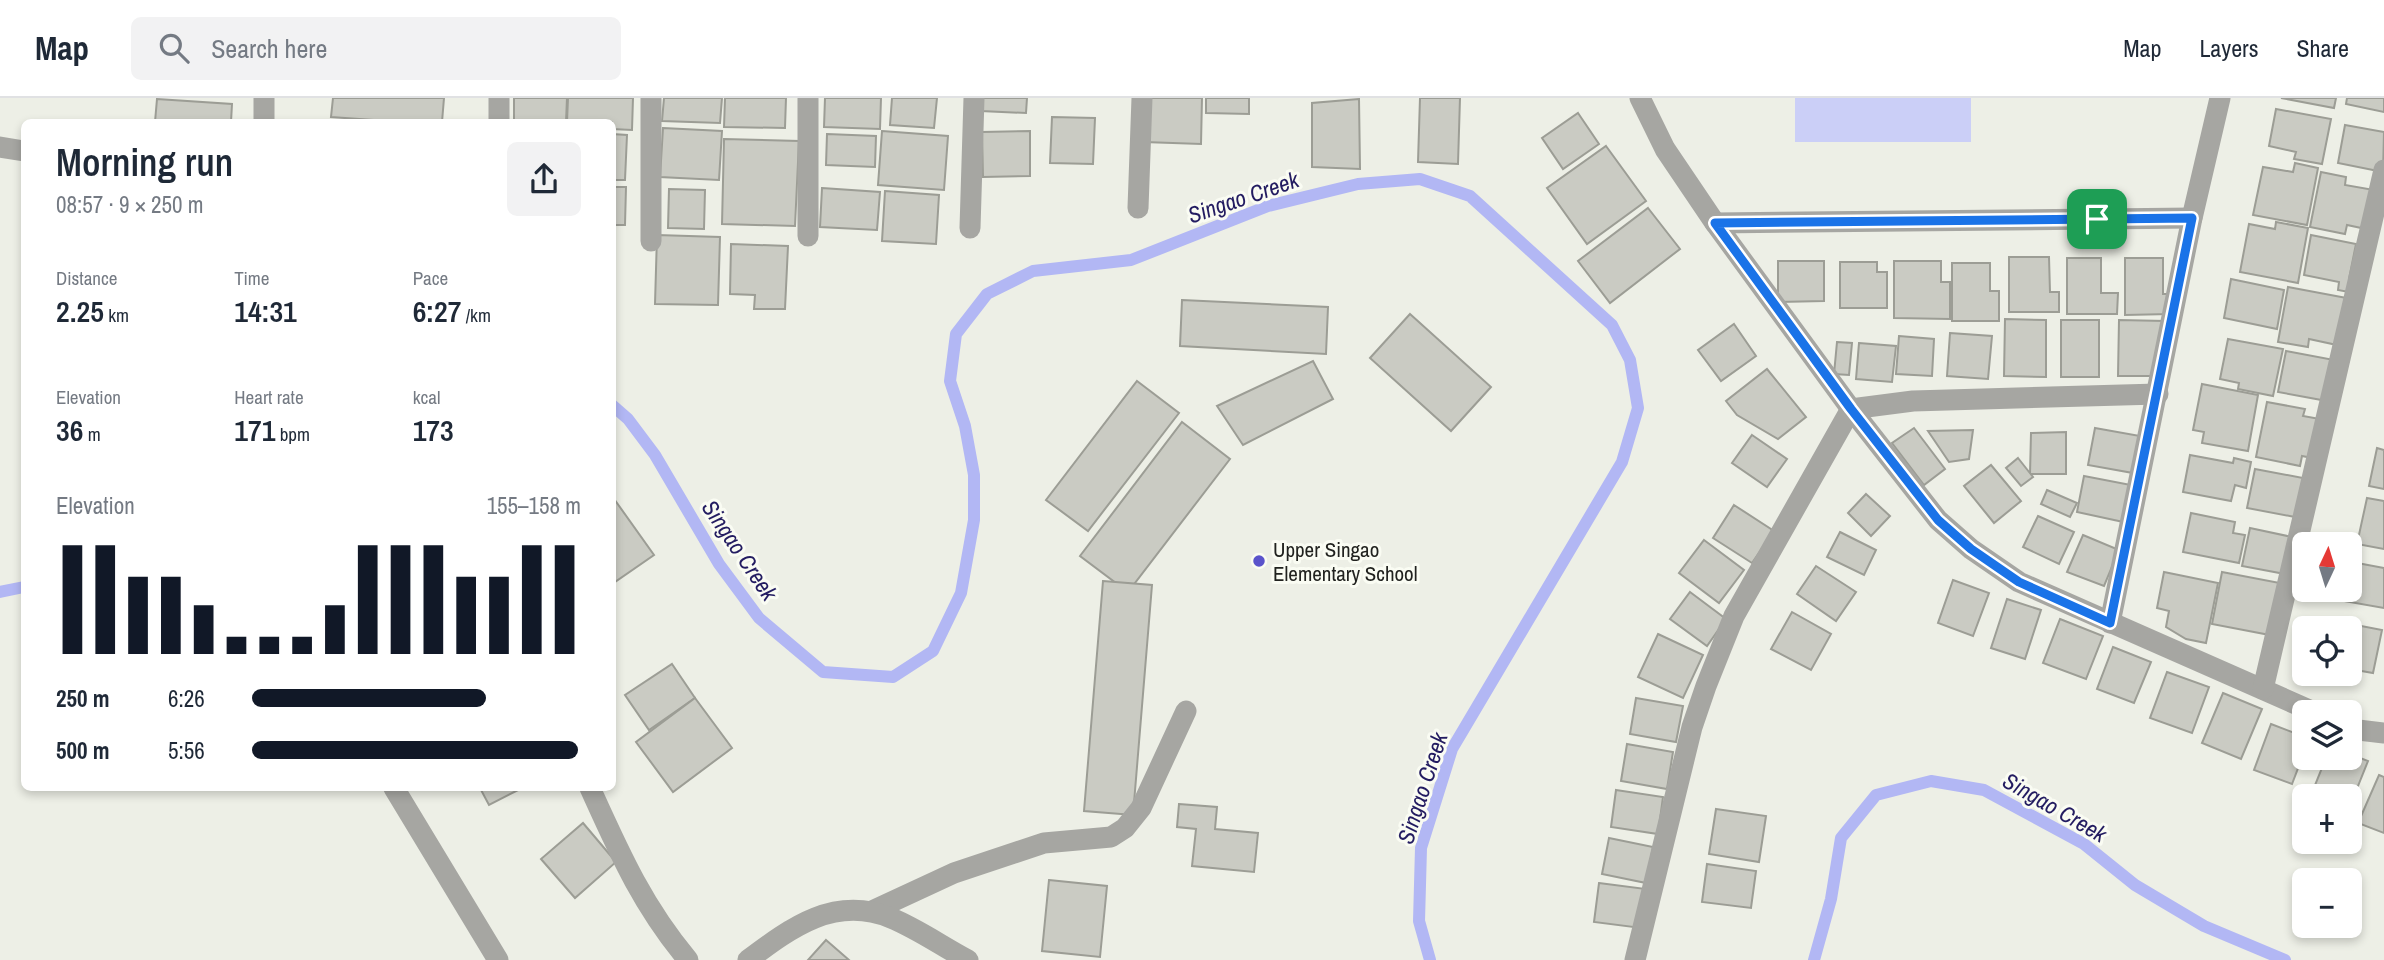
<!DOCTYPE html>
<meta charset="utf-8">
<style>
:root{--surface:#fff;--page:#f2f2f3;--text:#1f2937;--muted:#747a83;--line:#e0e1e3;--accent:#111827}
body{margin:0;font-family:"Archivo Narrow",sans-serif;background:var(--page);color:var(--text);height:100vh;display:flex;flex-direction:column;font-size:26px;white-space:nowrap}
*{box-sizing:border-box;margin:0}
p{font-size:23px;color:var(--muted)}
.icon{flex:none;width:38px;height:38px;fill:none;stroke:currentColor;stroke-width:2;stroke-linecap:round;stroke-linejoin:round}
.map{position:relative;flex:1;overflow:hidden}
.sheet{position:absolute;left:21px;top:21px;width:595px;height:672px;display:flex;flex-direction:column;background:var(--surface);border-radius:10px;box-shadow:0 4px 10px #0003}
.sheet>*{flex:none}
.needle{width:46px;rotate:4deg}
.buttons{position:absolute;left:2292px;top:434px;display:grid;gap:14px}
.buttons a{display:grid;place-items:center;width:70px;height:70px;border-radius:10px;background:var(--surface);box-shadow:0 4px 10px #0003;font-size:35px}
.pin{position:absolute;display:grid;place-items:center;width:60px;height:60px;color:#fff;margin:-30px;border-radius:14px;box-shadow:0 4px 10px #0006}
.round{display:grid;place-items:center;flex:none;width:74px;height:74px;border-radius:10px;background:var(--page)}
.head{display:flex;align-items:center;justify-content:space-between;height:119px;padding:0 35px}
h1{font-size:38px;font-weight:600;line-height:52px}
.stats{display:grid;grid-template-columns:repeat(3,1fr);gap:10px;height:119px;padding:7px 35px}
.stats div{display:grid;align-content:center}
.stats b{font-size:30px;font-weight:600}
.stats small{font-size:19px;font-weight:400}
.stats p{font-size:19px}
.chart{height:196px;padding:14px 35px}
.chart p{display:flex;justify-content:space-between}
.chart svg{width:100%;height:126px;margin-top:7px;stroke:var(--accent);stroke-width:6}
ul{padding:0 35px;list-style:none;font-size:23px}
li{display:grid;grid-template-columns:112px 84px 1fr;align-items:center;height:52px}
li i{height:18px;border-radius:9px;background:var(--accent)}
header{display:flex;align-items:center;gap:42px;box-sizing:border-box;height:98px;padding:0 35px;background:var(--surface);border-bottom:2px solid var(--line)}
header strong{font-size:33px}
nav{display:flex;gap:38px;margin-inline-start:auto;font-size:24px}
.search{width:490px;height:63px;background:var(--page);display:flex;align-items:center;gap:18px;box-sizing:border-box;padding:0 24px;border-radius:10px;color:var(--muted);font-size:26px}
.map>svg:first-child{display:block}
.green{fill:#cbcff7}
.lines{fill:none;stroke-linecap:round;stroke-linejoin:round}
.stream{stroke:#b2b7f4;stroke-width:12}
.building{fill:#cacbc3;stroke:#9c9d95;stroke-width:2}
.minor{stroke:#a6a6a2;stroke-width:21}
.route-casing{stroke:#fff;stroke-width:14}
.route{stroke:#1a73e8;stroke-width:9}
.poi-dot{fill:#5a53cb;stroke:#fafcf3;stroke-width:2.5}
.labels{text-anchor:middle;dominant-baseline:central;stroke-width:6;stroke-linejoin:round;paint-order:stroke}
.poi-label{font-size:21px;fill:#21221f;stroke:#fafcf3;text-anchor:start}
.water-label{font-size:23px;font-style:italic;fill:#231c61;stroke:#fafcf3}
</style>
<header>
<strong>Map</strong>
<div class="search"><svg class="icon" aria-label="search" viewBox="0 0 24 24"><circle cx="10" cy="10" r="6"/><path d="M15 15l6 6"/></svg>Search here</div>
<nav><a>Map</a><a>Layers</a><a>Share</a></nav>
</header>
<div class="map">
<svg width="2384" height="862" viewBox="0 0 2384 862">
<rect width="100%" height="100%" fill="#edefe6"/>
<rect class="green" x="1795" y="0" width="176" height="44"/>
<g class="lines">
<g class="stream">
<path d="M 612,307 L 628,321 L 655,357 L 719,466 L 759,520 L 823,574 L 893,579 L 933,553 L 961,495 L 974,422 L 974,377 L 965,328 L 950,283 L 956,236 L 987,196 L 1033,173 L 1131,162 L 1268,108 L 1358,86 L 1420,81 L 1470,98 L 1612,227 L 1630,262 L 1638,310 L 1622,364 L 1452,651 L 1421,750 L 1419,823 L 1430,862"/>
<path d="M 0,494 L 24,489"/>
<path d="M 1814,862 L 1831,801 L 1841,740 L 1876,697 L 1931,683 L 1984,692 L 2084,746 L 2135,787 L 2204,828 L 2285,862"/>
</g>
</g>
<g class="building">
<path d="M 333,0 L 444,0 L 442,24 L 402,24 L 331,19 Z"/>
<path d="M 514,0 L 567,0 L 566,24 L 514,24 Z"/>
<path d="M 568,0 L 633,0 L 632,32 L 612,31 L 612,24 L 567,24 Z"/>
<path d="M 664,0 L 722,0 L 720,25 L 662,23 Z"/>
<path d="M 725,0 L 786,0 L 785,30 L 724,29 Z"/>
<path d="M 825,0 L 881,0 L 880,31 L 824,29 Z"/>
<path d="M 892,0 L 937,0 L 934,30 L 890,27 Z"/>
<path d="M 981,0 L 1027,0 L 1026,15 L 981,13 Z"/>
<path d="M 1146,0 L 1202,0 L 1201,46 L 1144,44 Z"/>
<path d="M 1206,0 L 1249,0 L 1249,16 L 1206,15 Z"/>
<path d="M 1420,0 L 1460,0 L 1458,66 L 1418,64 Z"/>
<path d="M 2281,0 L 2336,0 L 2334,10 Z"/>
<path d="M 2347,0 L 2384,0 L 2384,14 L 2346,6 Z"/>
<path d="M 157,1 L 232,6 L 231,24 L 155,24 Z"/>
<path d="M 1359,1 L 1360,71 L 1312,69 L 1312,5 Z"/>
<path d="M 2276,11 L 2331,21 L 2322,66 L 2294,61 L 2296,54 L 2269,48 Z"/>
<path d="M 1578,15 L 1599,46 L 1563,71 L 1542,40 Z"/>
<path d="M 1052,19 L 1095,20 L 1093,66 L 1050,65 Z"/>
<path d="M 2345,27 L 2384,34 L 2383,74 L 2338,65 Z"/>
<path d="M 663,30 L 722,33 L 719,82 L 660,79 Z"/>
<path d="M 882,33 L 948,38 L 944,92 L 878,87 Z"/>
<path d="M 1030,33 L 1030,78 L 983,79 L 982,34 Z"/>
<path d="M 612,36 L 627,37 L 625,82 L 612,82 Z"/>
<path d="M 827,36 L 876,38 L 875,69 L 826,67 Z"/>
<path d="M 724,41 L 799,43 L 795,128 L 722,126 Z"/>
<path d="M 1606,48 L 1646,103 L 1587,146 L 1547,90 Z"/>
<path d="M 2295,65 L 2318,70 L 2307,127 L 2253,117 L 2263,69 L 2293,74 Z"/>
<path d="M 2321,74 L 2346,79 L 2345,87 L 2374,92 L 2366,131 L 2347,127 L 2345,136 L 2310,129 Z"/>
<path d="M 612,89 L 626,89 L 625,127 L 612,127 Z"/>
<path d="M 822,90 L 880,94 L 877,132 L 820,129 Z"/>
<path d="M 669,91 L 705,92 L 704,131 L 668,130 Z"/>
<path d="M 885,93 L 939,97 L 936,146 L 882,143 Z"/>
<path d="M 1648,110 L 1680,151 L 1610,205 L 1578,163 Z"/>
<path d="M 2276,124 L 2308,130 L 2298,185 L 2240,174 L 2249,126 L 2275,131 Z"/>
<path d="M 657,137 L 720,139 L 718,207 L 655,206 Z"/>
<path d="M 2311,137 L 2356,146 L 2349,181 L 2354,195 L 2338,192 L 2339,184 L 2304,177 Z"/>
<path d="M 731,146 L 788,148 L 785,211 L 754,211 L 755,197 L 730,196 Z"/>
<path d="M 2009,159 L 2049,159 L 2050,194 L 2059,194 L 2059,214 L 2009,214 Z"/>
<path d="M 2067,160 L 2101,160 L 2101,195 L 2118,195 L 2117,216 L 2067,216 Z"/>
<path d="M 2125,160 L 2163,160 L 2163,196 L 2170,196 L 2170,216 L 2125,217 Z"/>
<path d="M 1778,163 L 1824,163 L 1824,203 L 1778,204 Z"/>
<path d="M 1894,163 L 1941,163 L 1941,184 L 1950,184 L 1950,221 L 1894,220 Z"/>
<path d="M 1840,164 L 1877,164 L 1877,174 L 1887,174 L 1887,210 L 1840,210 Z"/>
<path d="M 1952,165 L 1990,165 L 1990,193 L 1999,193 L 1999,223 L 1952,223 Z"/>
<path d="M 2231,181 L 2284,192 L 2277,231 L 2224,220 Z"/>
<path d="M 2288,189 L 2352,201 L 2337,247 L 2309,241 L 2308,249 L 2278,244 Z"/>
<path d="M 1182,202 L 1328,209 L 1326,256 L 1180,248 Z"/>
<path d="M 1410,216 L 1491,289 L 1451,333 L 1370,260 Z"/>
<path d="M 2005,221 L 2046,222 L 2046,279 L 2004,278 Z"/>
<rect x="2061" y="222" width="38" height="57"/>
<path d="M 2119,222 L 2165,223 L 2158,278 L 2118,278 Z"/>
<path d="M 1734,226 L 1756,258 L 1721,283 L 1698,252 Z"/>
<path d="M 1950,235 L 1992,238 L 1988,281 L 1947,278 Z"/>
<path d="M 1899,238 L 1934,241 L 1932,278 L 1896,276 Z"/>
<path d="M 2228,241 L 2283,251 L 2273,298 L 2238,291 L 2239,285 L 2220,281 Z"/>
<path d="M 1837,244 L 1852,245 L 1849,277 L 1834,276 Z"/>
<path d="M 1859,245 L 1896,248 L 1892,284 L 1856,281 Z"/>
<path d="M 2286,253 L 2334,262 L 2327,303 L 2278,294 Z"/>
<path d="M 1313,263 L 1333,301 L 1243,347 L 1217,308 Z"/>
<path d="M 1767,271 L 1806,319 L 1778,341 L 1737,317 L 1726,303 Z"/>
<path d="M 1137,283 L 1179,315 L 1088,433 L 1046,402 Z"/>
<path d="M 2202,286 L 2258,297 L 2248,353 L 2202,345 L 2204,334 L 2193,332 Z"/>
<path d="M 2267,304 L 2305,311 L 2303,318 L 2320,321 L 2312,360 L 2302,358 L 2300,368 L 2256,359 Z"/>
<path d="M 1182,324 L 1230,361 L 1128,494 L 1080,458 Z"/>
<path d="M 1914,330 L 1945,371 L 1924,387 L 1892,345 Z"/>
<path d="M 2095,330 L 2140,338 L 2133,375 L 2088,367 Z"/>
<path d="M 1973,332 L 1969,361 L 1949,364 L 1928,333 Z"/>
<path d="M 2066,334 L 2066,376 L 2030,376 L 2031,335 Z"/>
<path d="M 1752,337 L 1787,361 L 1767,389 L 1732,365 Z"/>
<path d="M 2377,350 L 2384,352 L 2384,391 L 2369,388 Z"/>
<path d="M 2190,357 L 2233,365 L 2234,360 L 2251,364 L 2246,390 L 2235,387 L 2231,403 L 2183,394 Z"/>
<path d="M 2018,360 L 2033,379 L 2021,388 L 2006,370 Z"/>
<path d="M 1991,367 L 2021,403 L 1994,425 L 1964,388 Z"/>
<path d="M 2255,371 L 2303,380 L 2295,419 L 2247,410 Z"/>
<path d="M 2084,378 L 2136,388 L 2128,425 L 2077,414 Z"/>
<path d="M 2047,392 L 2077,405 L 2070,419 L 2041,406 Z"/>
<path d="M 1866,396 L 1890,418 L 1871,438 L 1848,415 Z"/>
<path d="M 612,398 L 654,457 L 612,486 Z"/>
<path d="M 2367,400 L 2384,403 L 2384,451 L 2357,446 Z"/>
<path d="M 1734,407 L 1774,433 L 1752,465 L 1713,440 Z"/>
<path d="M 2191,415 L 2235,424 L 2233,435 L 2245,437 L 2239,465 L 2183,454 Z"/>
<path d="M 2038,418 L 2074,434 L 2059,466 L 2023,449 Z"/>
<path d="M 2250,430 L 2292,439 L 2285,476 L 2242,468 Z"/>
<path d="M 1840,434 L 1876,452 L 1864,477 L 1827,459 Z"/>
<path d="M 2083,437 L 2119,452 L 2104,488 L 2067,474 Z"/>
<path d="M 1704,442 L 1744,472 L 1719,505 L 1679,475 Z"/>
<path d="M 2352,464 L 2384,470 L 2384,510 L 2344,503 L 2347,492 L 2350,492 Z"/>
<path d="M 1816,468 L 1856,494 L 1836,523 L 1797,496 Z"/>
<path d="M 2164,474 L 2218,485 L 2206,545 L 2186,541 L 2166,529 L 2169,513 L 2157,510 Z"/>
<path d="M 2222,474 L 2285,486 L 2275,538 L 2212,526 Z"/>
<path d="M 1953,482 L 1989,495 L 1973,538 L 1938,525 Z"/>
<path d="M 1103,483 L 1152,487 L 1133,717 L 1084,713 Z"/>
<path d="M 1690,494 L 1726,521 L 1707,548 L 1670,521 Z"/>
<path d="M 2007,501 L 2041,512 L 2025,561 L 1991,550 Z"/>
<path d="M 1792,514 L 1831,536 L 1811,572 L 1771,551 Z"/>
<path d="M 2060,521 L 2103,538 L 2086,581 L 2043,565 Z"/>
<path d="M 2325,521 L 2382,532 L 2373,575 L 2350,571 L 2350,530 L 2324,530 Z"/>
<path d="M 1658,536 L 1703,557 L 1683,600 L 1638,579 Z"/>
<path d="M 2113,549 L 2151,564 L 2134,605 L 2097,591 Z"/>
<path d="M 672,566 L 695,600 L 649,632 L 625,597 Z"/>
<path d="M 2167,574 L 2209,589 L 2192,635 L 2150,620 Z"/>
<path d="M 2223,595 L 2262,611 L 2241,661 L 2202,645 Z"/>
<path d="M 695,600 L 732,650 L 673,694 L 636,644 Z"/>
<path d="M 1636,600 L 1683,608 L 1676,644 L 1630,636 Z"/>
<path d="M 2271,626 L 2305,639 L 2305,652 L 2292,686 L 2254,672 Z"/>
<path d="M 1627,646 L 1673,654 L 1667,691 L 1621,683 Z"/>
<path d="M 2350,656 L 2368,663 L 2350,708 L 2350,698 L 2311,697 L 2326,660 L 2350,660 Z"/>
<path d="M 2379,677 L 2384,679 L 2384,735 L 2358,725 Z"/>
<path d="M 480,690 L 522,690 L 489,707 Z"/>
<path d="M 1616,692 L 1663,699 L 1658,736 L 1611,729 Z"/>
<path d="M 1179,706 L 1217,709 L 1215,731 L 1258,735 L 1254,774 L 1192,768 L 1196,731 L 1177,729 Z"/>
<path d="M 1716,711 L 1766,718 L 1759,764 L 1709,756 Z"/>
<path d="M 583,725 L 616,764 L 575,800 L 541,761 Z"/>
<path d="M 1609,740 L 1653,749 L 1646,785 L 1602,776 Z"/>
<path d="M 1707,766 L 1756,773 L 1751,810 L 1702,804 Z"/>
<path d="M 1049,782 L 1107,788 L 1100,859 L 1042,853 Z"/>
<path d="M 1599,785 L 1646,791 L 1641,830 L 1594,824 Z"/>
<path d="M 826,842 L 849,862 L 808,862 Z"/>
</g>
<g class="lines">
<g class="minor">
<path d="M 499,0 L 499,24"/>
<path d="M 651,0 L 651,143"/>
<path d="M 1640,0 L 1665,51 L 1715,125 L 1851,311 L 1938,422 L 1971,451 L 2019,484 L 2314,614"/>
<path d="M 264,24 L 264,0"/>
<path d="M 0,49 L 24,53"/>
<path d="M 1138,110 L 1142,0"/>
<path d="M 1715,125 L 2192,120"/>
<path d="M 970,130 L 974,0"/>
<path d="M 808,138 L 808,0"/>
<path d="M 2110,525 L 2192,120 L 2220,0"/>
<path d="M 2263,591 L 2384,72"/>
<path d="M 2350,631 L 2384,635"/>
<path d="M 394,690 L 498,862"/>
<path d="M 590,690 C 619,754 642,807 688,862"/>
<path d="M 872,813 L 954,775 L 1044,745 L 1111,739 L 1125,730 L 1141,710 L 1186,613"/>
<path d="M 748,862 C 792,829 835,797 891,820 C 918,831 943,849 968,862"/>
<path d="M 1635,862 L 1692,629 L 1706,588 L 1734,518 L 1851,311 L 1913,303 L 2158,296"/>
</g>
</g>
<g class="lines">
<defs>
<path id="route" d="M 2192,120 L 2110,525 L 2019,484 L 1971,451 L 1938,422 L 1851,311 L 1715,125 Z"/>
</defs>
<use href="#route" class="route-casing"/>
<use href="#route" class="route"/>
</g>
<circle class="poi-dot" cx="1259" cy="463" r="7"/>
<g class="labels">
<g class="poi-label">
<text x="1273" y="451">Upper Singao<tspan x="1273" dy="24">Elementary School</tspan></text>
</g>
<g class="water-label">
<text transform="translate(1243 99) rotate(-19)">Singao Creek</text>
<text transform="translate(740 452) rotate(56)">Singao Creek</text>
<text transform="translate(1422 690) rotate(-72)">Singao Creek</text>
<text transform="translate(2055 709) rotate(30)">Singao Creek</text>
</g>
</g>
</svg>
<div class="buttons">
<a><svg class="needle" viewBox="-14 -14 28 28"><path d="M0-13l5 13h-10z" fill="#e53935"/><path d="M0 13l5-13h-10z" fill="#747a83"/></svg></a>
<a><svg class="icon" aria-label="locate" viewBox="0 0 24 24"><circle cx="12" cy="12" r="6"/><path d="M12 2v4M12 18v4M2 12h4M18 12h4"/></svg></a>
<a><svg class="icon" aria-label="layers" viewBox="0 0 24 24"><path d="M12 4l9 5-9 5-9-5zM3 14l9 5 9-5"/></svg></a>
<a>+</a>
<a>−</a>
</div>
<div class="pin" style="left:2097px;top:121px;background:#1e9e55"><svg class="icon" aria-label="arrive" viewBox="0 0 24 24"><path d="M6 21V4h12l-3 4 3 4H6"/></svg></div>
<section class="sheet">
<div class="head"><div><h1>Morning run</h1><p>08:57 · 9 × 250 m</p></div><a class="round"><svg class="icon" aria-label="share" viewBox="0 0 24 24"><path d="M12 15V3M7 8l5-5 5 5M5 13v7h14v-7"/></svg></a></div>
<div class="stats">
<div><p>Distance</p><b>2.25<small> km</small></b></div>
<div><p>Time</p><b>14:31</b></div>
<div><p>Pace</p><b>6:27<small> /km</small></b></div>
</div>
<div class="stats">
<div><p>Elevation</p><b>36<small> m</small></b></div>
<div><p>Heart rate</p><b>171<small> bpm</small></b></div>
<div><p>kcal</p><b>173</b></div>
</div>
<div class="chart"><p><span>Elevation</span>155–158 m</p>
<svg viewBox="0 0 160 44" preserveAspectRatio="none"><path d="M5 44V6M15 44V6M25 44V17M35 44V17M45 44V27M55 44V38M65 44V38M75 44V38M85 44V27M95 44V6M105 44V6M115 44V6M125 44V17M135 44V17M145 44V6M155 44V6"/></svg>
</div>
<ul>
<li><b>250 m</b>6:26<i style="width:71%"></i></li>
<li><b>500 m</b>5:56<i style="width:99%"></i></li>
</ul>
</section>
</div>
